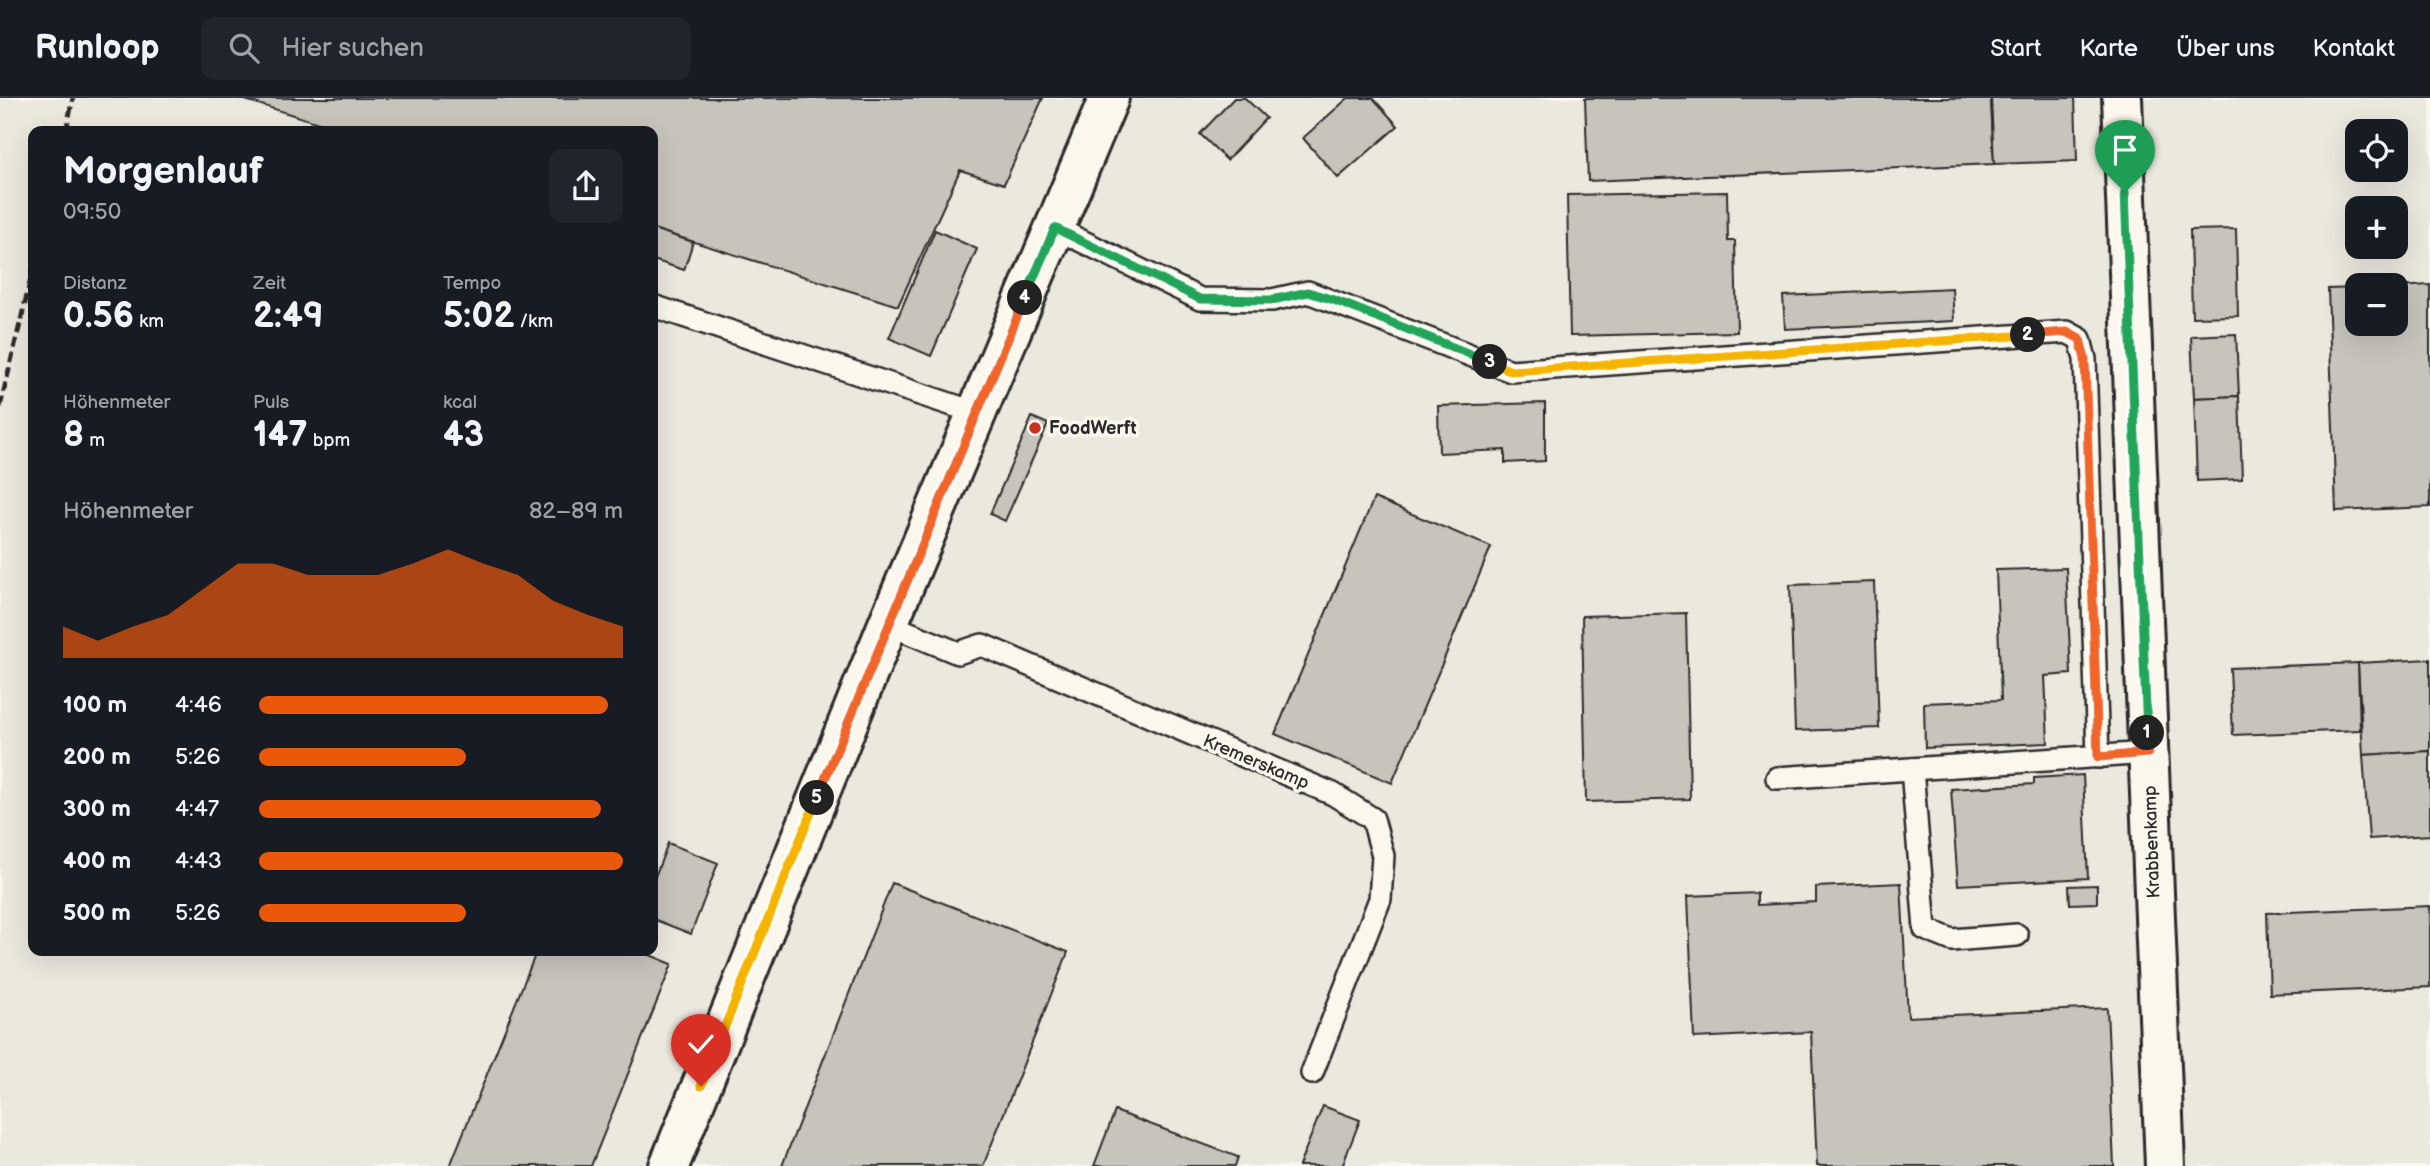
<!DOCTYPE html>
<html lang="de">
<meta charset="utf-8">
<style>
:root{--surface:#171b24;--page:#20242c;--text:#f1f3f6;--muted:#9ea1a6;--line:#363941;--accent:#ea580c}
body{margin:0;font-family:"Balsamiq Sans",sans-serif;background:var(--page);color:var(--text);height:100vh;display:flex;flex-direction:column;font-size:26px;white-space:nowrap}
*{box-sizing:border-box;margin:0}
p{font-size:23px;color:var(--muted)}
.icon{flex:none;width:38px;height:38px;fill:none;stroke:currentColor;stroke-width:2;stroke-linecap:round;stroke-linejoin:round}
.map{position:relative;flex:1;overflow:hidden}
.drawer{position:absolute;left:28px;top:28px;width:630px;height:830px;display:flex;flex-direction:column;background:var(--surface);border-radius:14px;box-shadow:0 7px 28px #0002}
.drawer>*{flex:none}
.buttons{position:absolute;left:2345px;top:21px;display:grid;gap:14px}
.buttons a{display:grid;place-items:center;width:63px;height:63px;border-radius:14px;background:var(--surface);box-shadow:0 7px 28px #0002;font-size:35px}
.pin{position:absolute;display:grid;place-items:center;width:60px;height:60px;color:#fff;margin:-72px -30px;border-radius:50% 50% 50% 0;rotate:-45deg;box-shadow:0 0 7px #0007}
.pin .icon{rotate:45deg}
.km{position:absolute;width:35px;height:35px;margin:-18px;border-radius:50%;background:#222;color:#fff;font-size:19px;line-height:35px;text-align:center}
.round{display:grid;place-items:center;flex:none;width:74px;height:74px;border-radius:14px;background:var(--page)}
.overview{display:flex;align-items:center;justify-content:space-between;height:119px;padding:0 35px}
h1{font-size:38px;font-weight:800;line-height:52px}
.metrics{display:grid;grid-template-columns:repeat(3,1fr);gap:10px;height:119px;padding:7px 35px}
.metrics div{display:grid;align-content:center}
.metrics b{font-size:35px;font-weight:800}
.metrics small{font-size:19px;font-weight:400}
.metrics p{font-size:19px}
.chart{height:196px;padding:14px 35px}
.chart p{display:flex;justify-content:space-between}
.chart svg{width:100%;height:126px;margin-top:7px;fill:var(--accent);opacity:.7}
ul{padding:0 35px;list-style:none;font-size:23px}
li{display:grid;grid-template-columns:112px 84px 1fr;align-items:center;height:52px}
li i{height:18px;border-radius:9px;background:var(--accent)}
header{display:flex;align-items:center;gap:42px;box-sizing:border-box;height:98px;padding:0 35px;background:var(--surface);border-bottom:2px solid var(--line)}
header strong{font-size:33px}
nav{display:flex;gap:38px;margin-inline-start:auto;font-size:24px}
.search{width:490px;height:63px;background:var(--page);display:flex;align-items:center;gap:18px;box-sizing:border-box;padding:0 24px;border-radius:14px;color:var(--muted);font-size:26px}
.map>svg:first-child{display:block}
.built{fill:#ebe8de;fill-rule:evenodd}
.building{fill:#c7c4bc;stroke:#2b2b2b;stroke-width:2}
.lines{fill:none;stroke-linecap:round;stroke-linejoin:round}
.service-casing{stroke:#2b2b2b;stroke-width:26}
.minor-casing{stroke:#2b2b2b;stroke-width:44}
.tertiary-casing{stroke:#2b2b2b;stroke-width:44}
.service{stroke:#fbf7ec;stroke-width:21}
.minor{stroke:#fbf7ec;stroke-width:38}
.tertiary{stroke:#fbf7ec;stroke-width:38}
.rail{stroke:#2b2b2b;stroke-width:5;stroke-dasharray:10 5;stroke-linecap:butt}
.split-1-casing{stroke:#fff;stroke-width:14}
.split-2-casing{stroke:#fff;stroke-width:14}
.split-3-casing{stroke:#fff;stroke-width:14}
.split-4-casing{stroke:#fff;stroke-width:14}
.split-5-casing{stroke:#fff;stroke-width:14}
.split-6-casing{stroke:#fff;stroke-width:14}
.split-1{stroke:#22a559;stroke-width:9}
.split-2{stroke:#f0652b;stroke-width:9}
.split-3{stroke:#f5b400;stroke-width:9}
.split-4{stroke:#22a559;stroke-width:9}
.split-5{stroke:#f0652b;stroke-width:9}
.split-6{stroke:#f5b400;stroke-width:9}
.poi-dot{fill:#c8321e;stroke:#fbf7ec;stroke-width:2.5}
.labels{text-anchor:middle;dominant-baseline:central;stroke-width:7;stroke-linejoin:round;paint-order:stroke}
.poi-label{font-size:18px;font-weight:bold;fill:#2b2b2b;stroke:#fbf7ec;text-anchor:start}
.street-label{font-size:18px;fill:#2b2b2b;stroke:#fbf7ec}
</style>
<header>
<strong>Runloop</strong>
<div class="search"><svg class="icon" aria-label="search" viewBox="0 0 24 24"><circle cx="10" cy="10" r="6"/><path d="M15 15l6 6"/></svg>Hier suchen</div>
<nav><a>Start</a><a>Karte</a><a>Über uns</a><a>Kontakt</a></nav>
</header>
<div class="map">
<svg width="2430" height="1068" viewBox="0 0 2430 1068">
<rect width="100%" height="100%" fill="#fbf7ec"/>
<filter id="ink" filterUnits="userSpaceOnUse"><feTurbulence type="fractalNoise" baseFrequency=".0143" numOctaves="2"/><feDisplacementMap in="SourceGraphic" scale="14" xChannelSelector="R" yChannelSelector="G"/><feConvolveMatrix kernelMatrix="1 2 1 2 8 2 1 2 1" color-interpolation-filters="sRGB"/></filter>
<g filter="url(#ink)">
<path class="built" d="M 0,0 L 2430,0 L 2430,1068 L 0,1068 ZM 33,33 L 653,33 L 653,852 L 33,852 ZM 2357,33 L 2396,33 L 2396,72 L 2357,72 ZM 2357,110 L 2396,110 L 2396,149 L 2357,149 ZM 2357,187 L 2396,187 L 2396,226 L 2357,226 Z"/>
<g class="building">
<path d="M 239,0 L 1043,0 L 1004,86 L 960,72 L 898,208 L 653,131 L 653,33 L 344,33 Z"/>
<path d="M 1234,0 L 1245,0 L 1266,20 L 1227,62 L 1200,36 Z"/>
<path d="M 1348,0 L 1373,0 L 1398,28 L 1338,80 L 1303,40 Z"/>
<path d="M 1585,0 L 1991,0 L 1994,66 L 1588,83 Z"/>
<path d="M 1991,0 L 2075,0 L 2077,63 L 1994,66 Z"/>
<path d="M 1727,94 L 1728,143 L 1735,143 L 1737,234 L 1570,238 L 1567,97 Z"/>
<path d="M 653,131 L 693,144 L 684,172 L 653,162 Z"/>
<path d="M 2236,131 L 2238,218 L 2192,219 L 2190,132 Z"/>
<path d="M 935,132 L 977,151 L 931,258 L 889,240 Z"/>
<path d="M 2430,187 L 2430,409 L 2336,413 L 2328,191 L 2357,190 L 2357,226 L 2396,226 L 2396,189 Z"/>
<path d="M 1952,190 L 1954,223 L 1785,231 L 1783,198 Z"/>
<path d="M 2236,236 L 2239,298 L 2194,300 L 2191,238 Z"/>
<path d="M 2239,298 L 2242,381 L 2197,383 L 2194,300 Z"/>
<path d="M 1545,305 L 1545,363 L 1505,365 L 1505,352 L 1439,355 L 1438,308 Z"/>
<path d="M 1032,319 L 1048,326 L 1005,423 L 990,416 Z"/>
<path d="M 1374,400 L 1491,449 L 1392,685 L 1275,636 Z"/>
<path d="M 2066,470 L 2071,576 L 2045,578 L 2048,645 L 1925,650 L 1924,605 L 2001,602 L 1996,472 Z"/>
<path d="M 1874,484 L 1879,630 L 1795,633 L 1790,487 Z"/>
<path d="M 1686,515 L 1690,701 L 1586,704 L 1582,518 Z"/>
<path d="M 2430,561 L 2430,653 L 2363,657 L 2358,565 Z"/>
<path d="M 2358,565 L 2360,632 L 2233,637 L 2230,570 Z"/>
<path d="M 2430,653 L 2430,737 L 2369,741 L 2363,657 Z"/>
<path d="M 2083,677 L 2088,780 L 1958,787 L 1951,691 L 2034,686 L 2034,680 Z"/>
<path d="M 668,745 L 718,765 L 691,836 L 653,821 L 653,784 Z"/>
<path d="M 892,785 L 1068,854 L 983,1068 L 782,1068 Z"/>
<path d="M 1901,785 L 1908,919 L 2107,910 L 2114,1068 L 1817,1068 L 1811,934 L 1694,940 L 1688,798 L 1757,795 L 1757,807 L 1816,804 L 1816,789 Z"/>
<path d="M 2097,787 L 2097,805 L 2070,806 L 2069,788 Z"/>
<path d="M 2430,808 L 2430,889 L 2270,896 L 2267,815 Z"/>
<path d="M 537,852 L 638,852 L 672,866 L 591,1068 L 450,1068 Z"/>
<path d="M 1323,1008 L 1360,1022 L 1342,1068 L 1299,1068 Z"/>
<path d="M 1115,1013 L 1238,1059 L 1235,1068 L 1094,1068 Z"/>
</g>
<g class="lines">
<defs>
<g id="service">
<path d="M 1055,130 L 1200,201 L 1272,202 L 1308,194 L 1511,273 L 2067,234 L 2080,241 L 2085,261 L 2098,659"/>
<path d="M 653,208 L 977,315"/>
<path d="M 888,526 L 958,555 L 982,547 L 1333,696 L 1373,721 L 1383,758 L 1380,801 L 1312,975"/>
<path d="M 1912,671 L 1925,831 L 1952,842 L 2017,837"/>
<path d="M 1777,680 L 2148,655"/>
</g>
<path id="minor" d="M 2122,0 L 2165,1068"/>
<path id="tertiary" d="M 669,1068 L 888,526 L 1109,0"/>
</defs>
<use href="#service" class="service-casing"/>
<use href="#minor" class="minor-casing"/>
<use href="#tertiary" class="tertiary-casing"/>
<use href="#service" class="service"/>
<use href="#minor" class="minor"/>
<use href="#tertiary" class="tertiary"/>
<g class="rail">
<path d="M 66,33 L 73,0"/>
<path d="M 0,309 L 33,172"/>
</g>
</g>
</g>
<g class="lines" filter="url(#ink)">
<defs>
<path id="split-1" d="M 2125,94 L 2147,635"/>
<path id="split-2" d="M 2028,237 L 2067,234 L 2080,241 L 2085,261 L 2098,659 L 2148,655 L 2147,635"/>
<path id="split-3" d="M 1490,264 L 1511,273 L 2028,237"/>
<path id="split-4" d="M 1025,200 L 1055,130 L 1200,201 L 1272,202 L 1308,194 L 1334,202 L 1490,264"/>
<path id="split-5" d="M 817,700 L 1025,200"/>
<path id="split-6" d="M 701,988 L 817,700"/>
</defs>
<use href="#split-1" class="split-1-casing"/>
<use href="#split-2" class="split-2-casing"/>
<use href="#split-3" class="split-3-casing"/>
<use href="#split-4" class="split-4-casing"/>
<use href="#split-5" class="split-5-casing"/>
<use href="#split-6" class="split-6-casing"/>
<use href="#split-1" class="split-1"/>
<use href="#split-2" class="split-2"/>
<use href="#split-3" class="split-3"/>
<use href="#split-4" class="split-4"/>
<use href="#split-5" class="split-5"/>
<use href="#split-6" class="split-6"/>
</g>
<circle class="poi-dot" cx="1035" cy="330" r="7"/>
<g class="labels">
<g class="poi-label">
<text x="1049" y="330">FoodWerft</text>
</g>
<g class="street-label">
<text transform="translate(1256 664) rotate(23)">Kremerskamp</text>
<text transform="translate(2152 744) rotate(-92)">Krabbenkamp</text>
</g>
</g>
</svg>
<div class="buttons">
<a><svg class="icon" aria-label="locate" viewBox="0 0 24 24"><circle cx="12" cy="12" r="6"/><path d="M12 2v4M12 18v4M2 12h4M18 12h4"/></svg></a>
<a>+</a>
<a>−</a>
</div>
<div class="pin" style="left:2125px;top:94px;background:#1e9e55"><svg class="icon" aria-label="arrive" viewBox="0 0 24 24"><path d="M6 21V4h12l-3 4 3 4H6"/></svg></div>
<div class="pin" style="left:701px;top:988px;background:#d93025"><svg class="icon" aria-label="check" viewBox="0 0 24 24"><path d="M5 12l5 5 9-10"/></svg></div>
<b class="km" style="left:2147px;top:635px">1</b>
<b class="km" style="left:2028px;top:237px">2</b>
<b class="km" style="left:1490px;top:264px">3</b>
<b class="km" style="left:1025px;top:200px">4</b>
<b class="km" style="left:817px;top:700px">5</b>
<section class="drawer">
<div class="overview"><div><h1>Morgenlauf</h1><p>09:50</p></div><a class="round"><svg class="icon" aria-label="share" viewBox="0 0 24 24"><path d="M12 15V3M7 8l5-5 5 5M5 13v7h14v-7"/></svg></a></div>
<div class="metrics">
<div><p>Distanz</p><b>0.56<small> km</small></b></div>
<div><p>Zeit</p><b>2:49</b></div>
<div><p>Tempo</p><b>5:02<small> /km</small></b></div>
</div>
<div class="metrics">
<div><p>Höhenmeter</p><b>8<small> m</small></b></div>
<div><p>Puls</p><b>147<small> bpm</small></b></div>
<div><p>kcal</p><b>43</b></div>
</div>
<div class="chart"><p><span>Höhenmeter</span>82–89 m</p>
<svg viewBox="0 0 160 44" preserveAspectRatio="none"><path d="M0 44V33L10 38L20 33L30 29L40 20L50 11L60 11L70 15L80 15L90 15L100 11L110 6L120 11L130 15L140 24L150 29L160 33V44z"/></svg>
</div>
<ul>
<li><b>100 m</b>4:46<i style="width:96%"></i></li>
<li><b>200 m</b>5:26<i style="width:57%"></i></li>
<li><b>300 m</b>4:47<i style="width:94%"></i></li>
<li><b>400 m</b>4:43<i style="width:100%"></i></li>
<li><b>500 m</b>5:26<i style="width:57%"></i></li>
</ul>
</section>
</div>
